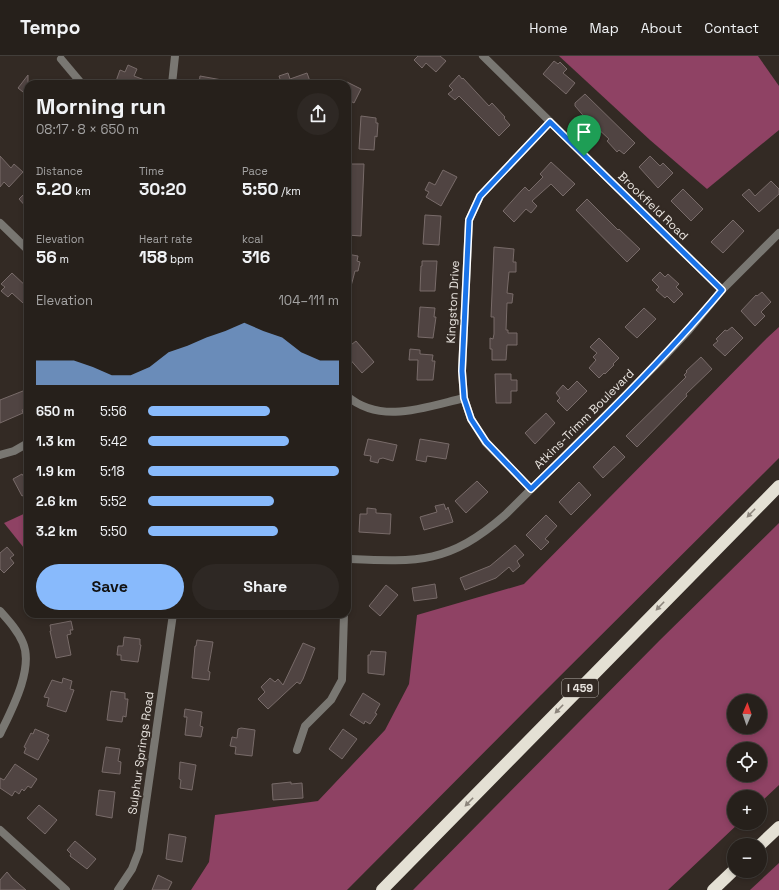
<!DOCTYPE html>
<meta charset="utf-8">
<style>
:root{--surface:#26201b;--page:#2e2824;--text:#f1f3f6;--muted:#a4a3a3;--line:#423e3a;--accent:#88bafc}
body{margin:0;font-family:"Space Grotesk",sans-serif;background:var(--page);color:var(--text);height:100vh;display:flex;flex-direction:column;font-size:15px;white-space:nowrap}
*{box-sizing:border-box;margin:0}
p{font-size:13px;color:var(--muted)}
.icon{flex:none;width:22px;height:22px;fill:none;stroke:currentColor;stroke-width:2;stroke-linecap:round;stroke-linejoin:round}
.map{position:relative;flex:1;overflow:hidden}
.drawer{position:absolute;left:24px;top:24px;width:327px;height:538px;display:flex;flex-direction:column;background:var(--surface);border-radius:12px;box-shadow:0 2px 6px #0003,0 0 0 1px var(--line)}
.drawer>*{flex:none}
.needle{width:26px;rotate:2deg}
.buttons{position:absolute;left:727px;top:638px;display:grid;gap:8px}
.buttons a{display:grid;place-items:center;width:40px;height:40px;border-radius:50%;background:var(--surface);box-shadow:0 2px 6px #0003,0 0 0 1px var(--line);font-size:20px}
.pin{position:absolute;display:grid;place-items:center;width:34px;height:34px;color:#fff;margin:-41px -17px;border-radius:50% 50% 50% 0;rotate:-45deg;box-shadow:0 0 4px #0007}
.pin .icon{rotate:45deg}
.round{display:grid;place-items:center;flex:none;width:42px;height:42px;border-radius:21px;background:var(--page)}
.head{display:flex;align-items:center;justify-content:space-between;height:68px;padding:0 12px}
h1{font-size:22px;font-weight:700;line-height:30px}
.metrics{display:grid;grid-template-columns:repeat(3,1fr);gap:6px;height:68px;padding:4px 12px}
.metrics div{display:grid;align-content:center}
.metrics b{font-size:17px;font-weight:700}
.metrics small{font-size:11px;font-weight:400}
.metrics p{font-size:11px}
.chart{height:112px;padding:8px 12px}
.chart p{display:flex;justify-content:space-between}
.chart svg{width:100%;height:72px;margin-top:4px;fill:var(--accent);opacity:.7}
.button{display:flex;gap:8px;margin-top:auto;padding:8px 12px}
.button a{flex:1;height:46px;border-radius:24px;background:var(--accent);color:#111;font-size:16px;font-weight:700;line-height:46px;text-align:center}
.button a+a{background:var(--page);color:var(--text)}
ul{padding:0 12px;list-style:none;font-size:13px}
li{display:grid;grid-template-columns:64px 48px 1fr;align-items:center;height:30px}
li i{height:10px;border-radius:5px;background:var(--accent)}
header{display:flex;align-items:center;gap:24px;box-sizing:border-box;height:56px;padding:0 20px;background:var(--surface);border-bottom:1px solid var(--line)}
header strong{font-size:19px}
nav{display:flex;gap:22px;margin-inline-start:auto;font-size:14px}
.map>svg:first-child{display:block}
.forest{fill:#8f4264;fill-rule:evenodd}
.building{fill:#504442;stroke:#786b69}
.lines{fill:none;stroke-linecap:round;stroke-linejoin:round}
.minor{stroke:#797772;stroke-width:8}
.tertiary{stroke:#797772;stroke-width:8}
.motorway{stroke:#e4e0d4;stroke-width:12}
.oneway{fill:#8c857c}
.route-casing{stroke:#fff;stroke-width:8}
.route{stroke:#1a73e8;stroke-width:5}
.labels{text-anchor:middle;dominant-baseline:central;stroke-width:4;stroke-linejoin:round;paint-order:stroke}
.shield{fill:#332a24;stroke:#b2aca7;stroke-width:1}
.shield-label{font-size:11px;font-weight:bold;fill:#e9e4df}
.street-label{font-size:12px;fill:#e9e4df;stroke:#332a24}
</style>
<header>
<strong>Tempo</strong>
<nav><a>Home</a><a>Map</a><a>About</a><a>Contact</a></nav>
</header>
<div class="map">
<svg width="779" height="834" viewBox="0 0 779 834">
<rect width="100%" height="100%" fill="#332a24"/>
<g class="forest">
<path d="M 559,0 L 758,0 L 779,30 L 779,74 L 707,133 L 650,84 Z"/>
<path d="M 779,271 L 779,402 L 540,640 L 347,834 L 191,834 L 209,806 L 215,759 L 318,745 L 385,674 L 409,628 L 417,559 L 524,528 L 767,282 Z"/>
<path d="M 28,456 L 28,497 L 4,467 Z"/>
<path d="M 779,467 L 779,729 L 760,747 L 760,741 L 734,741 L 734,767 L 739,767 L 668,834 L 413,834 L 660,584 ZM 734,645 L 760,645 L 760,671 L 734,671 ZM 734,693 L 760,693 L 760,719 L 734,719 Z"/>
<path d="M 779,807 L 779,834 L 750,834 Z"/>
</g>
<g class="building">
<path d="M 418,0 L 440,0 L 446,5 L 436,16 L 426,7 L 422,12 L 414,4 Z"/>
<path d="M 554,5 L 558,8 L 560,6 L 567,13 L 563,17 L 575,27 L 566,38 L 543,18 Z"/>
<path d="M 128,9 L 137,13 L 134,20 L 155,28 L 115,28 L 120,14 L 125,16 Z"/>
<path d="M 288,17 L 290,23 L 307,17 L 311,28 L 278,28 L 281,26 L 279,20 Z"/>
<path d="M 28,19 L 28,40 L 18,32 Z"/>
<path d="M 459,19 L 462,23 L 463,22 L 489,50 L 492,47 L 505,61 L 504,62 L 510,69 L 499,80 L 459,40 L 455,44 L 448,38 L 453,34 L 449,30 Z"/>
<path d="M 200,20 L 222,24 L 221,28 L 199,28 Z"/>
<path d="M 347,26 L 361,33 L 354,47 L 347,43 Z"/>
<path d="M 585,38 L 635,87 L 624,98 L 619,94 L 617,96 L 607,85 L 609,83 L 596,71 L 595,73 L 575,50 L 575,47 Z"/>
<path d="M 361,60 L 376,62 L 376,67 L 378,67 L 377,81 L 375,80 L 374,94 L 359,93 Z"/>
<path d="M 0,100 L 11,112 L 14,108 L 23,116 L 9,131 L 4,126 L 0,131 Z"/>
<path d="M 650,100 L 660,110 L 663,107 L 673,117 L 658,132 L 639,111 Z"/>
<path d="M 551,106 L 575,128 L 563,140 L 551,128 L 532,145 L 537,150 L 531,157 L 526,153 L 514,166 L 503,155 L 521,135 L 525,131 L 529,135 L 543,121 L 540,118 Z"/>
<path d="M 349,108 L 364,108 L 361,180 L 347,179 L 350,141 L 349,133 L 347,133 Z"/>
<path d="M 443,114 L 457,121 L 441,150 L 426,141 L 429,136 L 425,134 L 429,126 L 435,129 Z"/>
<path d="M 771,125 L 779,133 L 779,138 L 759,156 L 742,139 L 749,133 L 755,140 Z"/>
<path d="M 683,133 L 703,153 L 691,165 L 671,145 Z"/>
<path d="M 28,134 L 28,153 L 19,143 Z"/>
<path d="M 587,143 L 618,174 L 619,173 L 640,193 L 627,206 L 576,154 Z"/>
<path d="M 425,159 L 441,160 L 439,189 L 423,188 Z"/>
<path d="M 733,164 L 744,175 L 723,197 L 711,186 Z"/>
<path d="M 494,191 L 514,193 L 513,206 L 516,206 L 516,216 L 509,216 L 507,237 L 513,238 L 512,247 L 507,247 L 506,274 L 508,274 L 508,277 L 517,277 L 517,289 L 507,289 L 506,304 L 492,304 L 492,293 L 490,293 L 490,282 L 493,283 L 494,278 L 494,261 L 491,261 Z"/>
<path d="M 347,198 L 358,200 L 357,205 L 360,206 L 358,215 L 355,215 L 350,234 L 347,234 Z"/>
<path d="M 422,205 L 437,205 L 435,235 L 420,235 L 421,210 L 422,210 Z"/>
<path d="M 660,216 L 665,221 L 668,218 L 679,228 L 676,231 L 683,238 L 674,247 L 667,240 L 665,242 L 656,234 L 659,231 L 652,224 Z"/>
<path d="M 12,217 L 28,232 L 28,242 L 23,247 L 12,237 L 8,241 L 1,235 L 5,231 L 1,228 Z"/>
<path d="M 762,236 L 771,246 L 761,256 L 765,260 L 755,270 L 741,255 L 756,239 L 757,240 Z"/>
<path d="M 420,251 L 435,252 L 434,261 L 436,261 L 433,282 L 418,281 Z"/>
<path d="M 644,252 L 656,263 L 637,282 L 625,271 Z"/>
<path d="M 732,271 L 743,282 L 725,300 L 713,289 L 718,285 L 716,283 L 725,274 L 727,275 Z"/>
<path d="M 599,282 L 619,302 L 613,308 L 614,309 L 605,318 L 604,317 L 599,322 L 589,312 L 596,304 L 593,301 L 597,297 L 590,291 Z"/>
<path d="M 356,285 L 374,306 L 362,317 L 347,300 L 347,292 Z"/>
<path d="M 410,293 L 420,294 L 420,298 L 433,299 L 432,305 L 435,305 L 433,324 L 417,324 L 418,304 L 409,304 Z"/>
<path d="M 701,301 L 712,313 L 686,338 L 687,340 L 637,391 L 626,380 L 686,321 L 684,319 L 687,316 L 686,315 Z"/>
<path d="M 495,318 L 511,318 L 511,324 L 517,324 L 517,335 L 511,335 L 511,347 L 496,347 Z"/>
<path d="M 577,325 L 587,335 L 567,355 L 557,345 L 560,342 L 556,337 L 563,329 L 568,334 Z"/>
<path d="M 28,333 L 28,352 L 22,354 L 23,357 L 0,367 L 0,344 Z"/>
<path d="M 546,357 L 555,367 L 535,388 L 525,377 Z"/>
<path d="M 368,383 L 397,389 L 393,405 L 383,402 L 379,403 L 378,407 L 370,405 L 371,400 L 364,399 Z"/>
<path d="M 420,383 L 449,388 L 446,403 L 427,400 L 426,406 L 416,404 Z"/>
<path d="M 614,390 L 625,401 L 603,422 L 593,411 Z"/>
<path d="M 22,418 L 24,421 L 28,420 L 28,437 L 22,440 L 13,423 Z"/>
<path d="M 477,425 L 488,436 L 466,457 L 455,445 Z"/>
<path d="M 579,426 L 591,439 L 571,459 L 559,446 Z"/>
<path d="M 444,448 L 446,454 L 448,451 L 453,466 L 424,474 L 420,461 L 437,456 L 435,450 Z"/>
<path d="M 367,452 L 376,453 L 376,457 L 391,458 L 390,478 L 359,476 L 360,458 L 367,458 Z"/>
<path d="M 546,459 L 557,470 L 545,483 L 549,486 L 541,494 L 526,479 Z"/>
<path d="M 515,489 L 524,499 L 517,505 L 520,510 L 513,516 L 509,511 L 496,522 L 465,534 L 460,522 L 490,510 Z"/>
<path d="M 7,491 L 14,499 L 10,502 L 14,507 L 4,517 L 0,513 L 0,497 Z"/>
<path d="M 435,528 L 437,542 L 414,545 L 412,532 Z"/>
<path d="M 386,529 L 398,539 L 380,560 L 369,550 Z"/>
<path d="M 71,565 L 73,574 L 70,574 L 71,578 L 67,579 L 71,599 L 56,602 L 50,575 L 51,575 L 50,569 Z"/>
<path d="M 124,581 L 140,583 L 140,589 L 141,589 L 138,606 L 121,604 L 121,599 L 117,599 L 118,590 L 123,590 Z"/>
<path d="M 197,584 L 213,586 L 208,615 L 210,616 L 209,624 L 192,622 L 195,590 L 196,590 Z"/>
<path d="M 303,587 L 315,592 L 303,623 L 300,628 L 297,626 L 268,653 L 258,643 L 265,636 L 261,631 L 270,622 L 275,626 L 278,623 L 283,629 Z"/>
<path d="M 371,595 L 386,596 L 384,619 L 368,617 L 368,599 L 370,599 Z"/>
<path d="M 63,622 L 72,625 L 70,633 L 74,634 L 66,656 L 47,650 L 49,642 L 44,641 L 52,624 L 62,627 Z"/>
<path d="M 111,635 L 125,637 L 125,643 L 128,643 L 126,661 L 123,660 L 122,666 L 107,664 Z"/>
<path d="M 363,637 L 380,648 L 375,657 L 377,658 L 370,668 L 365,665 L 364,668 L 350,659 Z"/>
<path d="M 185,653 L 202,656 L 200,670 L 203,671 L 201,681 L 185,679 L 187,661 L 184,661 Z"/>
<path d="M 241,672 L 255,674 L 252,700 L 235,698 L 236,691 L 230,690 L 232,681 L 237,682 L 238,673 Z"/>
<path d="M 35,673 L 49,679 L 47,683 L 49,684 L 38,704 L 24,697 L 26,692 L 24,691 L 31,677 L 33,678 Z"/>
<path d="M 343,673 L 357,683 L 342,703 L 329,693 Z"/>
<path d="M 106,691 L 120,693 L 118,705 L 121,706 L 120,718 L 102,716 Z"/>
<path d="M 180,706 L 196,709 L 192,734 L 180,732 L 181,724 L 179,723 Z"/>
<path d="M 15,708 L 37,723 L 31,732 L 28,730 L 24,735 L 22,733 L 19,738 L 15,735 L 12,740 L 0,732 L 0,722 L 4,724 Z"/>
<path d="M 291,726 L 291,728 L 302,727 L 303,742 L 273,744 L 272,728 Z"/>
<path d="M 99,734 L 115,736 L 112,762 L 96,759 Z"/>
<path d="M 39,749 L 57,764 L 45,778 L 27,762 Z"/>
<path d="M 169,778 L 186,781 L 182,806 L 166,803 Z"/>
<path d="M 75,785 L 96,803 L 87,813 L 70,800 L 71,798 L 67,794 Z"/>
<path d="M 7,816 L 12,822 L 26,834 L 0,834 L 0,824 Z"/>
<path d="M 158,819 L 172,826 L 168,834 L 152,834 Z"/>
</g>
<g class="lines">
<g class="minor">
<path d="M 483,0 L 722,234"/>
<path d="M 61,3 L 82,28"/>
<path d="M 172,28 L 175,0"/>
<path d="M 347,340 C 381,369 426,351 464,342"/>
<path d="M 0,399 L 14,395 L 28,387"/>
<path d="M 531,433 L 486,387 L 471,363 L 464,342 L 462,315 L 469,164 L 480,140 L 550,66"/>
<path d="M 347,503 C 418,506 449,508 505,459 L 661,304 L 689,274 L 722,234 L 779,177"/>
<path d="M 0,555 C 9,565 18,575 23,587 C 34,613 11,655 0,678"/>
<path d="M 297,694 L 305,670 L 331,644 L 342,624 L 344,558"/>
<path d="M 0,774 L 66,834"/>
</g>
<g class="tertiary">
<path d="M 0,167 L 28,194"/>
<path d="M 118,834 L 132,813 L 139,795 L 173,558"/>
</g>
<g class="motorway">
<path d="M 760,789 L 779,771"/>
<path d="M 382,834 L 779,430"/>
<path d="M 713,834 L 734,814"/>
</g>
</g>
<defs><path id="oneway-solid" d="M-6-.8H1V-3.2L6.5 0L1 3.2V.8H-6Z"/></defs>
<g class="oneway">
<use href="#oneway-solid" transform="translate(751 457) rotate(134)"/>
<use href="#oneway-solid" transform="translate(660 550) rotate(134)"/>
<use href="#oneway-solid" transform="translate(559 653) rotate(134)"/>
<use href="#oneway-solid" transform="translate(469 746) rotate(134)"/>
</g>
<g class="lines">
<defs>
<path id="route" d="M 550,66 L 722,234 C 663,304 597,369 531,433 L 486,386 L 471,363 L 464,342 L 462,315 L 469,164 L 480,140 Z"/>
</defs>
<use href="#route" class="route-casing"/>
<use href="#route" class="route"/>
</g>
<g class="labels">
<rect class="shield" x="562" y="623" width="36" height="18" rx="3"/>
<g class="shield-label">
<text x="580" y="632">I 459</text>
</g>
<g class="street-label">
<text transform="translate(653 150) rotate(44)">Brookfield Road</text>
<text transform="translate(453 246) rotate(-87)">Kingston Drive</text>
<text transform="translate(584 363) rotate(-45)">Atkins-Trimm Boulevard</text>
<text transform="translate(141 697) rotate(-82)">Sulphur Springs Road</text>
</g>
</g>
</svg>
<div class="buttons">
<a><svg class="needle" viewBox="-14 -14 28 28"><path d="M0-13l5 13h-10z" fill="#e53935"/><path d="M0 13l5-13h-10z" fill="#a4a3a3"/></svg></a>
<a><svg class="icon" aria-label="locate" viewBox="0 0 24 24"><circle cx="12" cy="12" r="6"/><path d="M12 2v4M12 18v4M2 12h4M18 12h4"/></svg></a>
<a>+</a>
<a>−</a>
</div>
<div class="pin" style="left:584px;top:100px;background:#1e9e55"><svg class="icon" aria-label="arrive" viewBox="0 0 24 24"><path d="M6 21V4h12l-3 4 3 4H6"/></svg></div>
<section class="drawer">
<div class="head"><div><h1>Morning run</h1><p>08:17 · 8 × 650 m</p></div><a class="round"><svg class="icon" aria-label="share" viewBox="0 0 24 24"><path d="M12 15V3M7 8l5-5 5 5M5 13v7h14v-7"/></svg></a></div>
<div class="metrics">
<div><p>Distance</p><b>5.20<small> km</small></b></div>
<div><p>Time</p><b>30:20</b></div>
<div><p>Pace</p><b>5:50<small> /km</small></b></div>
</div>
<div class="metrics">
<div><p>Elevation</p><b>56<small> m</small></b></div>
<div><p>Heart rate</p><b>158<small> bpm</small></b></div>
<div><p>kcal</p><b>316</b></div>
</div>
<div class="chart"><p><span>Elevation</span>104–111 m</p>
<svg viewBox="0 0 160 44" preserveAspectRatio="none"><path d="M0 44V29L10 29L20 29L30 33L40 38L50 38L60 33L70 24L80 20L90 15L100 11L110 6L120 11L130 15L140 24L150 29L160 29V44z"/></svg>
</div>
<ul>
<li><b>650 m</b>5:56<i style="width:64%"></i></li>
<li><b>1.3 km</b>5:42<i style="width:74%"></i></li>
<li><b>1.9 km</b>5:18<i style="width:100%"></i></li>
<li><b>2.6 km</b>5:52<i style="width:66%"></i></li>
<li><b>3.2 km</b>5:50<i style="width:68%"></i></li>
</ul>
<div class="button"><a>Save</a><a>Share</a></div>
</section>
</div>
